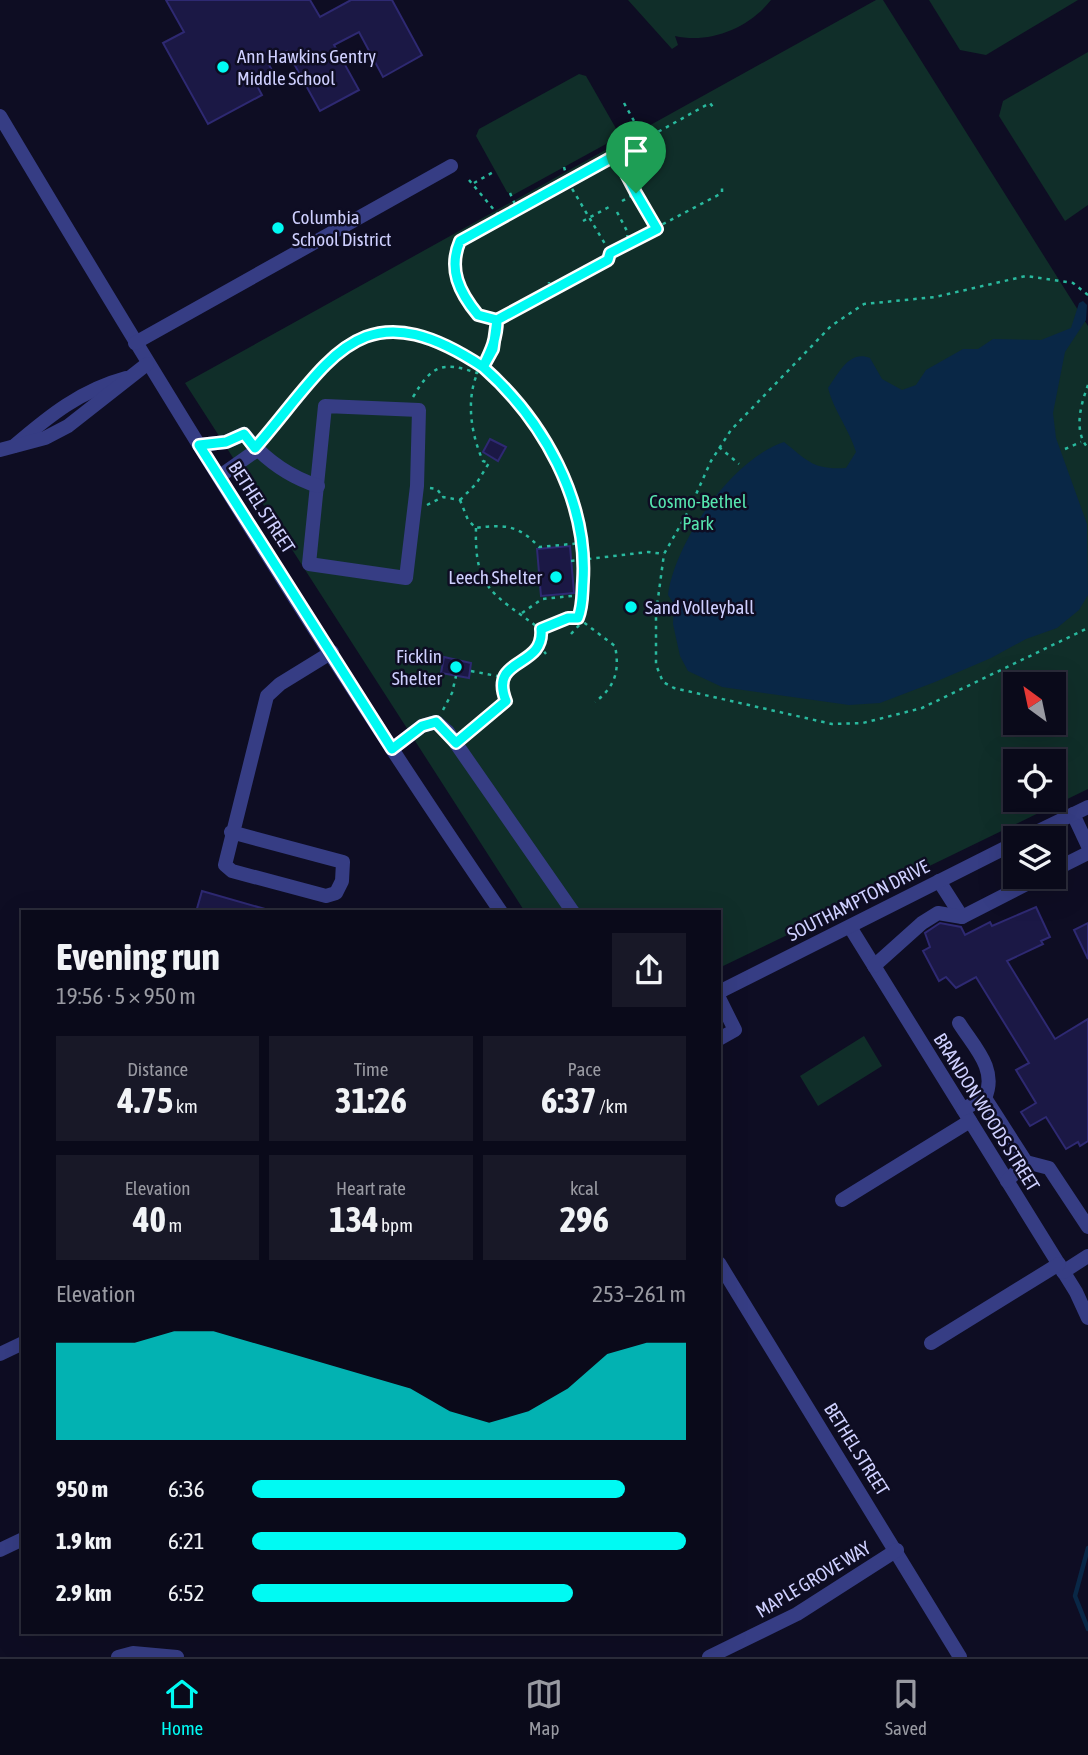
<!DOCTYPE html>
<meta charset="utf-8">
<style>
:root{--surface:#0a0a1a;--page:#181827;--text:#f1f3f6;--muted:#999aa2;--line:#2a2b39;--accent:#00faf3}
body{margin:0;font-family:"Asap Condensed",sans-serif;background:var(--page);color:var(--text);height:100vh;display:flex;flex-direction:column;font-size:26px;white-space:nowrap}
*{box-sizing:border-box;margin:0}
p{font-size:23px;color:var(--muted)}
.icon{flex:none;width:38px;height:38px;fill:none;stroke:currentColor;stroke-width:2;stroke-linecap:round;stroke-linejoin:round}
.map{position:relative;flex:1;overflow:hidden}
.side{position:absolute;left:21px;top:910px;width:700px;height:724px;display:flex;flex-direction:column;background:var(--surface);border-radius:0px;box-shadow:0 7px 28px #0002,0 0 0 2px var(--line)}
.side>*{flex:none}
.needle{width:46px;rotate:327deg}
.buttons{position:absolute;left:1003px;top:672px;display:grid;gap:14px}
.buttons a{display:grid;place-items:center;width:63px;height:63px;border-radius:0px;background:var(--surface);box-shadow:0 7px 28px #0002,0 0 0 2px var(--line);font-size:35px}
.pin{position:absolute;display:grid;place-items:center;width:60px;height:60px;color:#fff;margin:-72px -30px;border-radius:50% 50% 50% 0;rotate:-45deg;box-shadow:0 0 7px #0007}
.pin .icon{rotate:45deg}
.round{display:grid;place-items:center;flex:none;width:74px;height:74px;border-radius:0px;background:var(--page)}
.overview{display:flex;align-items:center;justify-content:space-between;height:119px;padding:0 35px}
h1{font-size:38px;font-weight:700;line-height:52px}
.figures{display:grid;grid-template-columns:repeat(3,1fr);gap:10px;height:119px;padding:7px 35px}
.figures div{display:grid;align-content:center;border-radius:0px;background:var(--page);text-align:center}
.figures b{font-size:35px;font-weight:700}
.figures small{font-size:19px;font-weight:400}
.figures p{font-size:19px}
.chart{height:196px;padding:14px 35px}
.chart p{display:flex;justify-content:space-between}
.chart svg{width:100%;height:126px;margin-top:7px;fill:var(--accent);opacity:.7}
ul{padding:0 35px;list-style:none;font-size:23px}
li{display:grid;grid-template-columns:112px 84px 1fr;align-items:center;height:52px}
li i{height:18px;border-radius:9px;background:var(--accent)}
.dock{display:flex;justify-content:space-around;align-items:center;height:98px;border-top:2px solid var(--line);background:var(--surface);font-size:19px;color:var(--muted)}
.dock a{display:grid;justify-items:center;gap:4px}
.dock .on{color:var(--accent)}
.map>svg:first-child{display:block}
.green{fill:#102e29;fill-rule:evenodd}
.water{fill:#092746}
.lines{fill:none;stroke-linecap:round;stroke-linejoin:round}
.stream{stroke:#092746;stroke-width:4.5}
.building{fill:#1b1845;stroke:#2e2972;stroke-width:2}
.path{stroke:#29b99e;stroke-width:2.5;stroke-dasharray:3.5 5;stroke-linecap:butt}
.minor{stroke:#363d84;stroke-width:14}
.route-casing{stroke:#fff;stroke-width:14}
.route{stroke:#00faf3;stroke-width:9}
.poi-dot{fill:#00faf3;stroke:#0e0d23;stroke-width:2.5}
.labels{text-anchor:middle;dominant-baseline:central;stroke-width:5;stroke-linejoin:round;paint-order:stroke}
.poi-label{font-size:19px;fill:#cfd0ff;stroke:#0e0d23;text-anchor:start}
.park-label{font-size:19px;fill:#56e4ae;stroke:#0e0d23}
.street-label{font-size:19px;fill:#cfd0ff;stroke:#0e0d23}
</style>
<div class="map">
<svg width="1088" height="1657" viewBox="0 0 1088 1657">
<rect width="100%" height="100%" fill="#0e0d23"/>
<g class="green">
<path d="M 628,0 L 771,0 C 749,28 710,44 675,36 L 678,45 L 672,49 Z"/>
<path d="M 876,0 L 883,0 L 1088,326 L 1088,789 L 719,968 L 719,912 L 525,912 L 185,383 ZM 1015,684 L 1054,684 L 1054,723 L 1015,723 ZM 1015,761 L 1054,761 L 1054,800 L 1015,800 Z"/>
<path d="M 929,0 L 1078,0 L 986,55 L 960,50 Z"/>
<path d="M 1088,52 L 1088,205 L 1065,221 L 999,116 L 1003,101 Z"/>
<path d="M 579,74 L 586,76 L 618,132 L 617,138 L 513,195 L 507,192 L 476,136 L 479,129 Z"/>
<path d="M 864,1036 L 882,1066 L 818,1106 L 800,1076 Z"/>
</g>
<path class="water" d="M 1083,301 L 1087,305 L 1086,320 L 1065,352 L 1053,413 L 1056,438 L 1087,524 L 1088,595 L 1079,610 L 1057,628 L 1026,639 L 991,658 L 935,682 L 880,703 L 849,705 L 722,687 L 688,671 L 680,656 L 673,624 L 674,604 L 668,595 C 675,542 732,459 784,442 C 808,461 813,470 846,468 L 856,452 C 849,429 833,409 828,388 C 839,373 849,350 870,358 L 882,379 L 902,390 L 916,385 L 926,370 L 963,349 L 978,349 L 993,339 L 1041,340 L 1071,328 L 1079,303 Z"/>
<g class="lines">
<path class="stream" d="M 1088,1548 L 1075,1596 L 1088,1629"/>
</g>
<g class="building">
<path d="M 166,0 L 310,0 L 320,17 L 351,0 L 392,0 L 422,55 L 383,77 L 359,32 L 334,45 L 359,90 L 320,111 L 287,51 L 267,61 L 273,72 L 255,82 L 262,95 L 208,124 L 163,43 L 184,32 Z"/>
<path d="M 490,439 L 506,447 L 498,461 L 483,452 Z"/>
<path d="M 570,546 L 574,593 L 541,596 L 537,549 Z"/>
<path d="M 444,657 L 471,663 L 469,678 L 441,673 Z"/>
<path d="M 202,891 L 265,909 L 264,912 L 196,912 Z"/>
<path d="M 1036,907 L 1050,937 L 1041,941 L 1043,944 L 1007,961 L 1055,1039 L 1088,1019 L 1088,1141 L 1080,1146 L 1078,1142 L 1066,1149 L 1046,1117 L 1030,1126 L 1021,1112 L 1036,1103 L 1016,1070 L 1029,1063 L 976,977 L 956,988 L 946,977 L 939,981 L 923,951 L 930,947 L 925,933 L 940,923 L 961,927 L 965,935 L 990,922 L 992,926 Z"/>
<path d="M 1088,923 L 1088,959 L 1074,930 Z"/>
</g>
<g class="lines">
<g class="path">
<path d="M 624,103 L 644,139"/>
<path d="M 617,155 L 657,229"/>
<path d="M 564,167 L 568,182 L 710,103 L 713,107"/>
<path d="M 469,180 L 500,217"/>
<path d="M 474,183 L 495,171"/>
<path d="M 510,193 L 517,209"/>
<path d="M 622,201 L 642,190"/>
<path d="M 617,212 L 627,231 L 628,244"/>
<path d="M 583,221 L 609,207"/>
<path d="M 610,252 L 722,193 L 722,187"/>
<path d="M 549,292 L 549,282"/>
<path d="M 1088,295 L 1073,283 L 1026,276 L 935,297 L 864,304 L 831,326 L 731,430 L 711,461 L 689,510 L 664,554 L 656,613 L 656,665 L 663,682 L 674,688 L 832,724 L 863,723 L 922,708 L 1088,628"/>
<path d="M 1088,385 C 1081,404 1073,431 1088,448"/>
<path d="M 413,397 C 432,365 442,361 477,373 L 493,349 L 497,320 L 608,260 L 608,249 L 568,182 L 460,241 C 448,270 459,292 478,315 L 497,320 L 494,312"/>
<path d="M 264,438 C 290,407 330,344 369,333 C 462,308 544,424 573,497 C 583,522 585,555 583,582 C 582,595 583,607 578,618"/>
<path d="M 719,447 L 739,464"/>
<path d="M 1065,449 L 1081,442"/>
<path d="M 430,488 L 437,489 L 443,497"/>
<path d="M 460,500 L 476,484 L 489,463 L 483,461 C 471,434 466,401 477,374"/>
<path d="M 460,500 L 468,520 L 476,528 C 504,524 519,525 539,547 L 582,543"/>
<path d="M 427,505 L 443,497 L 460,500"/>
<path d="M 476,528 C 474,591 495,594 540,629"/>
<path d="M 571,561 L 648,552 L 664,554"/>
<path d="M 522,613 L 542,599 L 582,595"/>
<path d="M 571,634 L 582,622"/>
<path d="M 539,645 L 546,654"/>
<path d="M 471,671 L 502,677"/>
<path d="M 506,701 L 501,684 C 509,659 544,660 541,629 L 568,618 L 578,618 L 615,646 C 620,671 615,687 595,702"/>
<path d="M 443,710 L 452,693 L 456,676"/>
<path d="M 467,735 L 506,701 L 511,702"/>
</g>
<g class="minor">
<path d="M 0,116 C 160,385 324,653 501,912"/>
<path d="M 135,343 L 451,166"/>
<path d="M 325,406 L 419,410 L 417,486 L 406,578 L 309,564 Z"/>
<path d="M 199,445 L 226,442 L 244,434 C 264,459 287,476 318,486"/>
<path d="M 14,446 C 49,416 81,390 126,378"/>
<path d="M 0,450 L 45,438 L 68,426 L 147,364"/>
<path d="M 220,476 L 257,450"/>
<path d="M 392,749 L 422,726 L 436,722 L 448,732 L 573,912"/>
<path d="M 1073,814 L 1088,846"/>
<path d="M 231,832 L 343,862 L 342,881 L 336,893 L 326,896 L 232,871 L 225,865 L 267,696 L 280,684 L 332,652"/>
<path d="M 1024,838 L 1088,807"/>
<path d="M 1054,870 L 1088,853"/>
<path d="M 939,881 L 962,917"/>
<path d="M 850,927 L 1076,1292 L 1088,1318"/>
<path d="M 874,966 L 922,923 L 938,913 L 962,917 L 1040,877"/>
<path d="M 719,992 L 1015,843"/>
<path d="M 719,998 L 735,1030 L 719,1039"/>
<path d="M 959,1023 C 974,1047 998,1069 985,1098"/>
<path d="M 963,1109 L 985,1098 L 1026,1162 L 1007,1181"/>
<path d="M 1026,1162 L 1049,1168 L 1088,1227"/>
<path d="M 842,1200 L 970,1121"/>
<path d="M 719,1263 L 960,1657"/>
<path d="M 1063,1272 L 1088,1256"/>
<path d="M 931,1343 L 1059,1264"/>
<path d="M 0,1354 L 23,1343"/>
<path d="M 0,1550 L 23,1539"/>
<path d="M 118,1657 L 133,1653 L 177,1657"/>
<path d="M 709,1657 L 797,1614 L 897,1550"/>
</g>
</g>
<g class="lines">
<defs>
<path id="route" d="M 636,193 L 657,229 L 610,253 L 608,260 L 497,320 L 493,349 L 483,367 C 359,285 331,361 255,448 L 244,434 L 226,442 L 199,445 L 392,749 L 422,726 L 436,722 L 456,743 L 506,701 C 488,656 545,669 541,629 L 568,618 L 578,618 C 583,606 582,594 583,581 C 588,500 543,420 483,367 C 491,351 497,338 497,320 L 478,315 C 459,292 448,269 460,241 L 616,155 L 636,193"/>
</defs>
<use href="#route" class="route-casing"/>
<use href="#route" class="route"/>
</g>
<g class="poi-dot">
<circle cx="223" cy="67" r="7"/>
<circle cx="278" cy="228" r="7"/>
<circle cx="556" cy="577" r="7"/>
<circle cx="631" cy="607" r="7"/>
<circle cx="456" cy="667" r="7"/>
</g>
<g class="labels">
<g class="poi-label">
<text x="237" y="56">Ann Hawkins Gentry<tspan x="237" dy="22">Middle School</tspan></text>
<text x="292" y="217">Columbia<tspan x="292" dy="22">School District</tspan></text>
<text x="542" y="577" text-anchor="end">Leech Shelter</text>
<text x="645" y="607">Sand Volleyball</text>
<text x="442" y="656" text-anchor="end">Ficklin<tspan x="442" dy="22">Shelter</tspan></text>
</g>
<g class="park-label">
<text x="698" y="501">Cosmo-Bethel<tspan x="698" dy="22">Park</tspan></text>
</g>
<g class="street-label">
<text transform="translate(262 507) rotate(57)">BETHEL STREET</text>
<text transform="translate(858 900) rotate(-27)">SOUTHAMPTON DRIVE</text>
<text transform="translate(987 1112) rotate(58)">BRANDON WOODS STREET</text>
<text transform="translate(857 1449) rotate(58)">BETHEL STREET</text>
<text transform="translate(813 1579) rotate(-31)">MAPLE GROVE WAY</text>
</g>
</g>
</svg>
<div class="buttons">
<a><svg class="needle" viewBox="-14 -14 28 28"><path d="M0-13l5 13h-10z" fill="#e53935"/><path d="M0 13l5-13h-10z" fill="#999aa2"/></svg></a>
<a><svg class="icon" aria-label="locate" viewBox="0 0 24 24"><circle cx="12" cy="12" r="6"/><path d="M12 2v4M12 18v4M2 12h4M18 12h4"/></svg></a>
<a><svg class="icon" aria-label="layers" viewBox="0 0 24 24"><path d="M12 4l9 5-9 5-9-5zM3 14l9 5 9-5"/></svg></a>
</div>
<div class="pin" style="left:636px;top:193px;background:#1e9e55"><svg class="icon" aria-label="arrive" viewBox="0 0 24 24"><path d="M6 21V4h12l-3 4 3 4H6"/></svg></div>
<section class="side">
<div class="overview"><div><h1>Evening run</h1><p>19:56 · 5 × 950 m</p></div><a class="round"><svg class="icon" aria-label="share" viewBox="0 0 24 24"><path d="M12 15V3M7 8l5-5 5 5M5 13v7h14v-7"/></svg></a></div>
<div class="figures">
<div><p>Distance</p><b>4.75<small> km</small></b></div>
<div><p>Time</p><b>31:26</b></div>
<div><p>Pace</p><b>6:37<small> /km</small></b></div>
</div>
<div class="figures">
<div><p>Elevation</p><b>40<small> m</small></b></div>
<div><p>Heart rate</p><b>134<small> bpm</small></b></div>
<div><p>kcal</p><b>296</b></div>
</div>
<div class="chart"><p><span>Elevation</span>253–261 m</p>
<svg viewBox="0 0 160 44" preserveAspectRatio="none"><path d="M0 44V10L10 10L20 10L30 6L40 6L50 10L60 14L70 18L80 22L90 26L100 34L110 38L120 34L130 26L140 14L150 10L160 10V44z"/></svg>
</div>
<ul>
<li><b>950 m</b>6:36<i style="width:86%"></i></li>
<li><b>1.9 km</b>6:21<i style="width:100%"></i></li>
<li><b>2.9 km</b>6:52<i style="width:74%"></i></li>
</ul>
</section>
</div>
<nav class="dock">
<a class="on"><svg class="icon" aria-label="home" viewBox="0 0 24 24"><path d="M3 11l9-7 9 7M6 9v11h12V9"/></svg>Home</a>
<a><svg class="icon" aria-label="map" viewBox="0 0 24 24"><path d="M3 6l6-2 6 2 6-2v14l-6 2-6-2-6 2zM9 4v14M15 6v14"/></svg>Map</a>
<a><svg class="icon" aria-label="saved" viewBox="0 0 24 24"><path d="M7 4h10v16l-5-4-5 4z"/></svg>Saved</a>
</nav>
